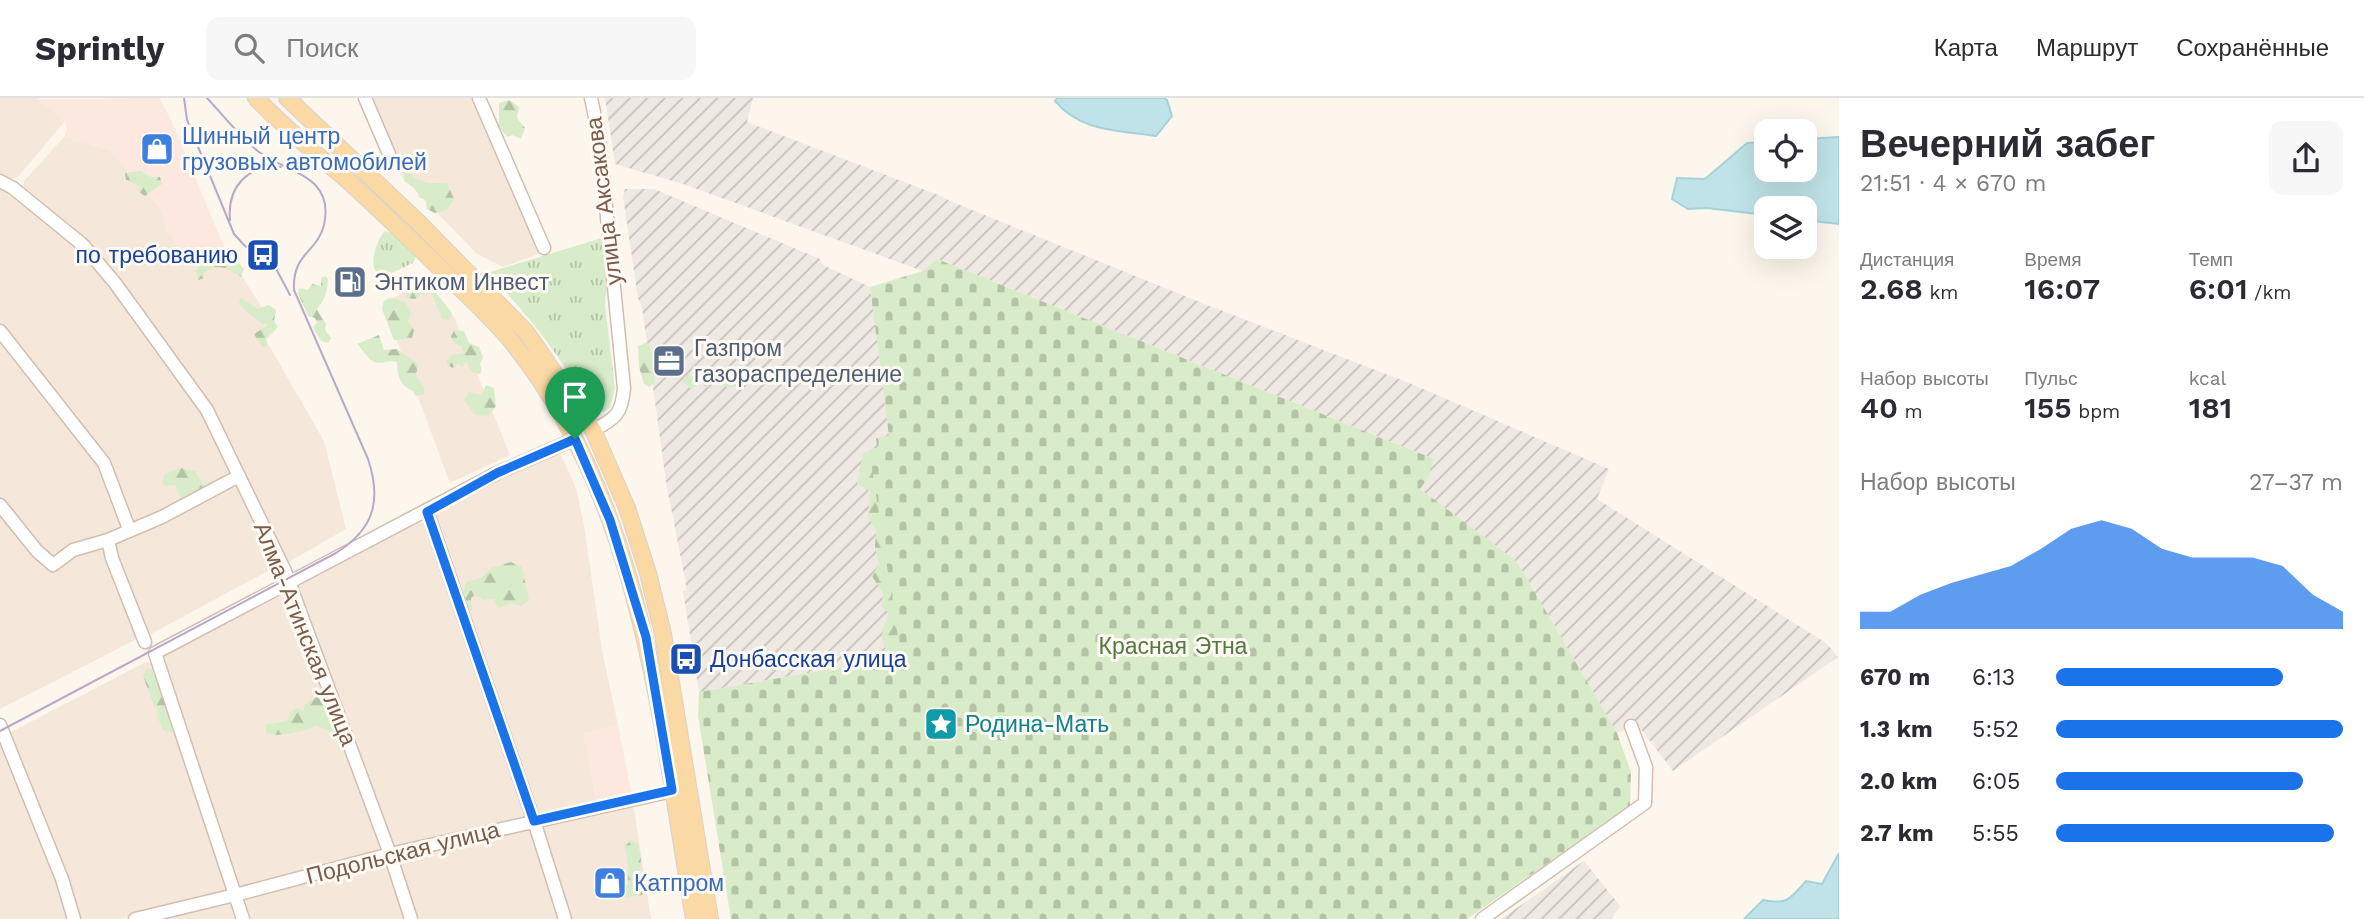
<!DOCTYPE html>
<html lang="ru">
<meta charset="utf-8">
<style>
:root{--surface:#fff;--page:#f7f7f7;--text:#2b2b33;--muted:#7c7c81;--line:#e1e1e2;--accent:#1a73e8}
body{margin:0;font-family:"Work Sans",sans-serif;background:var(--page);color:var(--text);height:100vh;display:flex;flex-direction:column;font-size:26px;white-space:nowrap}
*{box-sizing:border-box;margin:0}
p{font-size:23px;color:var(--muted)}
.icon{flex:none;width:38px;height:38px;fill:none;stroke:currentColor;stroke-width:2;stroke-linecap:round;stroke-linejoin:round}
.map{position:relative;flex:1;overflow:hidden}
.sheet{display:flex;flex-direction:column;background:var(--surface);width:525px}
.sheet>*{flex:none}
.tools{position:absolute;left:1754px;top:21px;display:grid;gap:14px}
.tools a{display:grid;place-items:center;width:63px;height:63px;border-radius:14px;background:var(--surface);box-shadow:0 7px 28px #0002;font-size:35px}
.pin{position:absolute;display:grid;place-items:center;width:60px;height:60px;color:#fff;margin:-72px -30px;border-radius:50% 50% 50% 0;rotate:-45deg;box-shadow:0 0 7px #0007}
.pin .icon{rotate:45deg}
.round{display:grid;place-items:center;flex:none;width:74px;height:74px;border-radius:14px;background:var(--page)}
.overview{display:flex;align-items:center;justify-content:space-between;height:119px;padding:0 21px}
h1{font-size:38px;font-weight:600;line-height:52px}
.figures{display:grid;grid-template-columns:repeat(3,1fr);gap:10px;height:119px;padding:7px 21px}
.figures div{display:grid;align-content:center}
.figures b{font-size:30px;font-weight:600}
.figures small{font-size:19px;font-weight:400}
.figures p{font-size:19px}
.chart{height:196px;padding:14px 21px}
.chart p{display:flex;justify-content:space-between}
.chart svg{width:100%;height:126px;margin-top:7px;fill:var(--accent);opacity:.7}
ul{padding:0 21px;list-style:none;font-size:23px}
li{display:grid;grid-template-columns:112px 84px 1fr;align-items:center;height:52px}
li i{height:18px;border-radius:9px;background:var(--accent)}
header{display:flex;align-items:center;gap:42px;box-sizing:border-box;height:98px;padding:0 35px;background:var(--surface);border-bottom:2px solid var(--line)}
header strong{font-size:33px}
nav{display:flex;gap:38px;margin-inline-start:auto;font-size:24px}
.search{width:490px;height:63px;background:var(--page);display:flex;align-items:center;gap:18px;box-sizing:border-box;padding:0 24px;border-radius:14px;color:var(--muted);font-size:26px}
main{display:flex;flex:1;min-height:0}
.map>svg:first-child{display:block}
.residential{fill:#f5e8da}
.commercial{fill:#fde8e0}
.industrial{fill:url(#industrial-furrows)}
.grass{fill:url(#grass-tufts)}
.forest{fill:url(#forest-firs)}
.cemetery{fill:url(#cemetery-stones)}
.water{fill:#bfe3e8;stroke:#a5d3da;stroke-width:2}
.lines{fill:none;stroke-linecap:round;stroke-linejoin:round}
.minor-casing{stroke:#d1beb0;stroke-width:15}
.major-casing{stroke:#dad1cd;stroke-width:18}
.minor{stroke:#fff;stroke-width:12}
.major{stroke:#fbd9a5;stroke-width:16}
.tram{stroke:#b9a8c9;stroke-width:2}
.route-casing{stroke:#fff;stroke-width:14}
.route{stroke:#1a73e8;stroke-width:9}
.labels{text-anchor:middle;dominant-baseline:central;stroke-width:6;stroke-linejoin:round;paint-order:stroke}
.shop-label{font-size:23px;fill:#366cbe;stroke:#fffaf3;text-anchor:start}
.street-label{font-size:23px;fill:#7a5c4d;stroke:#fffaf3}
.transit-label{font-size:23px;fill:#164399;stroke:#fffaf3;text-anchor:end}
.service-label{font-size:23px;fill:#4e5e75;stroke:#fffaf3;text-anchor:start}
.park-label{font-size:23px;fill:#537a41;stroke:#fffaf3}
.culture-label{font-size:23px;fill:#0d838f;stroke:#fffaf3;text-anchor:start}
</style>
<header>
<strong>Sprintly</strong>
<div class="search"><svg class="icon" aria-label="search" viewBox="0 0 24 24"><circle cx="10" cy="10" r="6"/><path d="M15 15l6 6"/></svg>Поиск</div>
<nav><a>Карта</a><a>Маршрут</a><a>Сохранённые</a></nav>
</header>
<main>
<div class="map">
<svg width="1839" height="821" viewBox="0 0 1839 821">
<defs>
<pattern id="industrial-furrows" width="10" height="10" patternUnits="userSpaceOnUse" patternTransform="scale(1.75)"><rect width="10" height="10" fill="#efe9e4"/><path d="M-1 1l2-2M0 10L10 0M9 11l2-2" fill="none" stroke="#c7c0bb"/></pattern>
<pattern id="grass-tufts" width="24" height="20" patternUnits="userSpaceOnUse" patternTransform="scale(1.75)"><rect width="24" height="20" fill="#d8ecc9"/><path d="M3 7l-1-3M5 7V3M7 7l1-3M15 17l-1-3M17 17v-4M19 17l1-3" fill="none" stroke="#b4c2a5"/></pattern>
<pattern id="forest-firs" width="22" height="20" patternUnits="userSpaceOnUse" patternTransform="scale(1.75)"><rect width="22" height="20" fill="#d8ecc9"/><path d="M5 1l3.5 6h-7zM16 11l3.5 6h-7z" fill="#b4c2a5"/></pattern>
<pattern id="cemetery-stones" width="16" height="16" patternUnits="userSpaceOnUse" patternTransform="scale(1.75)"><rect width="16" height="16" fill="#d8ecc9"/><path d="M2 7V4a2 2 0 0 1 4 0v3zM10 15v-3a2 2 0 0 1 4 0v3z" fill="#b4c2a5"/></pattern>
</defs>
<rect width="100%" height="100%" fill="#fdf6ec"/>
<g class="residential">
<path d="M 0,0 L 38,0 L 65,23 L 17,80 L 6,80 L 0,77 Z"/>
<path d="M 369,0 L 474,0 L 541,155 L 503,169 L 477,156 L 402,79 Z"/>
<path d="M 64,39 L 108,51 L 161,111 L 167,132 L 193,169 L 225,151 L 276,232 L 266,242 L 324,343 L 346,431 L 287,465 L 210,308 L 119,183 L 24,92 L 24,83 Z"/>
<path d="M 0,87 L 78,147 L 110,185 L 204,313 L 232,369 L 231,377 L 165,414 L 135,425 L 130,422 L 108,366 L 0,228 Z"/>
<path d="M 425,184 L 454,219 L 510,357 L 450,385 L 383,205 Z"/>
<path d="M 0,240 L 99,366 L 123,422 L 121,430 L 109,438 L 58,458 L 41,453 L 0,402 Z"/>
<path d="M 560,355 L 576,390 L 584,427 L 602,552 L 618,627 L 584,636 L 597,705 L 540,718 L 535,716 L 433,420 L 435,414 L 497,379 Z"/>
<path d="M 232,384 L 239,387 L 277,468 L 149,537 L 114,457 L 117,443 Z"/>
<path d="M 0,414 L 50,471 L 87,449 L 103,448 L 139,540 L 0,611 Z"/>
<path d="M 415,423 L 425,425 L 527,716 L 523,722 L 395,751 L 389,748 L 295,486 Z"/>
<path d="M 285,489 L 384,750 L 381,755 L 236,791 L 161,562 L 162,554 Z"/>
<path d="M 146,564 L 154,567 L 230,791 L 227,796 L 119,821 L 78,821 L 11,641 L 11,634 Z"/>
<path d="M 0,642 L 58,779 L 71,821 L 0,821 Z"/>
<path d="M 629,707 L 634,711 L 651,821 L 567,821 L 540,734 L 543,726 Z"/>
<path d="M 526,728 L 533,731 L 560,821 L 414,821 L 397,757 Z"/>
<path d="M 384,763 L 390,770 L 407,821 L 246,821 L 241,807 L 243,799 Z"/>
<path d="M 228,802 L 233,804 L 239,821 L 146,821 Z"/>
</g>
<g class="commercial">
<path d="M 159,0 L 170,20 L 225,151 L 194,170 L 167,132 L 161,111 L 108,51 L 64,39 L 67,32 L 65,23 L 37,1 Z"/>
<path d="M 618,627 L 632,698 L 597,705 L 584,636 Z"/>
</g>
<g class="industrial">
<path d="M 605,0 L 753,0 L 747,24 L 941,98 L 950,103 L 1202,205 L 1409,285 L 1609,371 L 1597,401 L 1826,545 L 1838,559 L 1673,673 L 1637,626 L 1617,635 L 1520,469 L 1420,391 L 1434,361 L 937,161 L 923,173 L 683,86 L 615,66 Z"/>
<path d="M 625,91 L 654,91 L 820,161 L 823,167 L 870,189 L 889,338 L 877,350 L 869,351 L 901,559 L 699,594 L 683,493 L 687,492 L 666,384 L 642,209 L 638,200 L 623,99 Z"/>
<path d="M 1584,763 L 1620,808 L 1611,821 L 1501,821 Z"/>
</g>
<g class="grass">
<path d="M 385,133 L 389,134 L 415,155 L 415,161 L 413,165 C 405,168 395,175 387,176 C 363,180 376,142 385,133 Z"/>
<path d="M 605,139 L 608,178 L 605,207 L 615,290 L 610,310 L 603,314 L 592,312 C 562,261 529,216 487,175 Z"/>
</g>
<g class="forest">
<path d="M 509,2 L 519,9 L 517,20 L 525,30 L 521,41 L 512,37 L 507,39 L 499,29 L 499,5 Z"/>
<path d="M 400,63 L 409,66 L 413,79 L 428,85 L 447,85 L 454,101 L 447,112 L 435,115 L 427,111 L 425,101 L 420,100 L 415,90 L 404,83 L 405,77 L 397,70 Z"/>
<path d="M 141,73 L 151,79 L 160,79 L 162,86 L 145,98 L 139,94 L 140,88 L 126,82 L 125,75 Z"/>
<path d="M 224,154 L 231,156 L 244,171 L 241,179 C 229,171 217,164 204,175 L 204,180 L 198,182 L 196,173 L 199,167 Z"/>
<path d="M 325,178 L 328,181 C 327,194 325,202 317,211 L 326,226 L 325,232 L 331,240 L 328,245 L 321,243 L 313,229 L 317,224 L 315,220 L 308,218 L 298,195 L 299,190 L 308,192 L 312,186 L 321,188 L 321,180 Z"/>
<path d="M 430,187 L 452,215 L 450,222 L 442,221 L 432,196 L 421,196 L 415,201 L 406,200 L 407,191 Z"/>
<path d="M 240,200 L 258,211 L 269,207 L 276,212 L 274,223 L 278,229 L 266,239 L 267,249 L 262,249 L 254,236 L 268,227 L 261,225 L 239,207 Z"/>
<path d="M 390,200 L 405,204 L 411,215 L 408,223 L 414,232 L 412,240 L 394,242 L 382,211 L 384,203 Z"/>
<path d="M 454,232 L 464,233 L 469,245 L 479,249 L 483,259 L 480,266 L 482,272 L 480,276 L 472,274 L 466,264 L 462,269 L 458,266 L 452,270 L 446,265 L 451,257 L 464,255 L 461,248 L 455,246 L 451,239 Z"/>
<path d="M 379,237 L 384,252 L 397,251 L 418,266 L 416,277 L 424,289 L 424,297 L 415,298 L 413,293 C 400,288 397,277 397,264 C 388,261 382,267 374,264 C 368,261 362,251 357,246 Z"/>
<path d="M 648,244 L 655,263 L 652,271 L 655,285 L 649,289 L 644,286 L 639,269 L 638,248 Z"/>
<path d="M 889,270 L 904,280 L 905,301 L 902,309 L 907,311 L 910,338 L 907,349 L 908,395 L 913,409 L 911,433 L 914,450 L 913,469 L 917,480 L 917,531 L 922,550 L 922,573 L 917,579 L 902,576 C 886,554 874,543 889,516 L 881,507 L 883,496 L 872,478 L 879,466 L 875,449 L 876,432 L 868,420 L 870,393 L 857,386 L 863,354 L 879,352 L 893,335 L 888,313 L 890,305 L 885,297 L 884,272 Z"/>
<path d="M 734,273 L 743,277 L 739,288 L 725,289 L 716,281 L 707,290 L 701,284 L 691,291 L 683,284 L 688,276 L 698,279 L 703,274 L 713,278 Z"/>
<path d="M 486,287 L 494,290 L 496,308 L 489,318 L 475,317 L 464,302 L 468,294 L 481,297 Z"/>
<path d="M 181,370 L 195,373 L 203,387 L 226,377 L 229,385 L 218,397 L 212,395 L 182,404 L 175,387 L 165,388 L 162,385 L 165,376 Z"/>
<path d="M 511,464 L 522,469 L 529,502 L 521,508 L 511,505 L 498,511 L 494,501 L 483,502 L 475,497 L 471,500 L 472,512 L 460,516 L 453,511 L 454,499 L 463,494 L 466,484 L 481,480 L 491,470 Z"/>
<path d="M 153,570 L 163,588 L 167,583 L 172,584 L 177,596 C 171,608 178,622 172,635 L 163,632 L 157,618 L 158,610 L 154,608 L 143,578 L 147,571 Z"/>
<path d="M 320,597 L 338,609 L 340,632 L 333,635 L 317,628 C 304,633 278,640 266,635 L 265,627 L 287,623 L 290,615 L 296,610 L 303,613 L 305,606 Z"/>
<path d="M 631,742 L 638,746 L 641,760 L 639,786 L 645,791 L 642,797 L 623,800 L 615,796 L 618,790 L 629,786 C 626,771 630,764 624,749 Z"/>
</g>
<path class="cemetery" d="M 937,161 L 1434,361 L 1428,380 L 1420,391 L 1515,462 L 1520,469 L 1617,635 L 1631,674 L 1630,708 L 1467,821 L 731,821 L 698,618 L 699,594 L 901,559 L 869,351 L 877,350 L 876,340 L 889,338 L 870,189 L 923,173 Z"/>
<g class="water">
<path d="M 1057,0 L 1164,0 L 1167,2 L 1172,18 L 1156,38 C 1118,32 1081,34 1055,3 Z"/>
<path d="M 1839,39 L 1839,126 L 1804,122 L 1804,110 L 1766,110 L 1766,117 L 1707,110 L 1688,111 L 1672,101 L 1677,80 L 1705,81 L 1747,45 L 1766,44 L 1766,72 L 1804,72 L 1804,41 Z"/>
<path d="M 1839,755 L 1839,821 L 1744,821 L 1763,802 C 1788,807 1790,801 1806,783 L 1822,786 Z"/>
</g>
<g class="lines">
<defs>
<g id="minor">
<path d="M 365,0 L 389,56"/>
<path d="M 479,0 L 544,150"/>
<path d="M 591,0 L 599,38 L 624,290 C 622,315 616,321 593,332"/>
<path d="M 0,83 L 13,90 L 83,147 L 115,185 L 207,312 L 285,473 L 390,756 L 411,821"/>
<path d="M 0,233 L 104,365 L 129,431"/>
<path d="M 0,407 L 37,453 L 53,467 L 73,452 L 108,442 L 162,419 L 239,378"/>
<path d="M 427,413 L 534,723 L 565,821"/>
<path d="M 108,442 L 112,460 L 145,544"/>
<path d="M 0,627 L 62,781 L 74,821"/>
<path d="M 135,821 L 235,797 L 390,756 L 672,693"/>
<path d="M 243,821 L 155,555 L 497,375 L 575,341"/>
<path d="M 1482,821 L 1645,705 L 1646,669 L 1631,628"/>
</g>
<g id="major">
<path d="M 256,0 C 284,29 315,55 346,81 C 383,114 418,149 453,183 C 473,203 494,222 512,244 C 643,406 660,623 694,821"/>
<path d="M 287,0 L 418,124 L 527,235 L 593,332 L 627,410 L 648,475 L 663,536 L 710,821"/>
</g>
</defs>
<use href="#minor" class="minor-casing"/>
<use href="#major" class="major-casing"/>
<use href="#minor" class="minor"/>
<use href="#major" class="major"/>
<g class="tram">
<path d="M 184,0 L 187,22 L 234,136 L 245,148 L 273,165 L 290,197"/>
<path d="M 230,122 C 227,89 248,66 281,69"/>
<path d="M 0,633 L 336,455 C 374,431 382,403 368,361 L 294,192 C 292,155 317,155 324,127 C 335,77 287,75 259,54 C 240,39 224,18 207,0"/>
</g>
</g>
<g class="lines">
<defs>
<path id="route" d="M 575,341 L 610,422 L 646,539 L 672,692 L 534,723 L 427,414 L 497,375 Z"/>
</defs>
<use href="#route" class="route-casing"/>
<use href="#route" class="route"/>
</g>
<defs>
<symbol id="shop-square" viewBox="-11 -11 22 22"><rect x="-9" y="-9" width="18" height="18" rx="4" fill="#3f7fe0" stroke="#fffaf3"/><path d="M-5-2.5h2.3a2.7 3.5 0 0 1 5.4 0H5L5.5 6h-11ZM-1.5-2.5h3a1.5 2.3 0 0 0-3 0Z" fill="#fff"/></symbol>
<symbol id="bus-square" viewBox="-11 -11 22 22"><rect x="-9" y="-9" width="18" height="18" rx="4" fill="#1a4fb4" stroke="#fffaf3"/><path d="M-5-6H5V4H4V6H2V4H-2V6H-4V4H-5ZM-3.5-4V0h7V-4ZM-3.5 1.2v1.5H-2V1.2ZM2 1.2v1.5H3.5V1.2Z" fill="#fff"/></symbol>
<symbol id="fuel-square" viewBox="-11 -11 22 22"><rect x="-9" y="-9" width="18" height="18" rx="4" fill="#5c6f8a" stroke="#fffaf3"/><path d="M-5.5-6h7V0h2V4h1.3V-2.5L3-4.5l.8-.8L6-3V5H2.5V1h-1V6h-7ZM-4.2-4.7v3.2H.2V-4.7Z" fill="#fff"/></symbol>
<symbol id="office-square" viewBox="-11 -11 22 22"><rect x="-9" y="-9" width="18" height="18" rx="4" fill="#5c6f8a" stroke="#fffaf3"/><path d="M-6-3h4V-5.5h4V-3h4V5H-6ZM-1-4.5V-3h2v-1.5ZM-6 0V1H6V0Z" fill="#fff"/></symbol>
<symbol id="sight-square" viewBox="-11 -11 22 22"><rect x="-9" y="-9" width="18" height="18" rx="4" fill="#0f9aa8" stroke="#fffaf3"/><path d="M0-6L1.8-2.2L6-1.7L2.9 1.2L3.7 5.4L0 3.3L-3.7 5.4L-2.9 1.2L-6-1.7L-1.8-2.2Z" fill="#fff"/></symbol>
</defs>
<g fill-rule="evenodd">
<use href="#shop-square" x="138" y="32" width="38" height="38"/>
<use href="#bus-square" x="244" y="138" width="38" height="38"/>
<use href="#fuel-square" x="331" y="165" width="38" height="38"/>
<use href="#office-square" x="650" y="244" width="38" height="38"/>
<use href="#bus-square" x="667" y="542" width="38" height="38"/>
<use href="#sight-square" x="922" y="607" width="38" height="38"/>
<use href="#shop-square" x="591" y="766" width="38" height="38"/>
</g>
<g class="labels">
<g class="shop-label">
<text x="182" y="38">Шинный центр<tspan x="182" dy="26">грузовых автомобилей</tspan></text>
<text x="634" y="785">Катпром</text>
</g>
<g class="street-label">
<text transform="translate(604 103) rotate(-97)">улица Аксакова</text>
<text transform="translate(305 536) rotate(68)">Алма-Атинская улица</text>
<text transform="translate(403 755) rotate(-14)">Подольская улица</text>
</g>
<g class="transit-label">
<text x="238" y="157">по требованию</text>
<text x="710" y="561" text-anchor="start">Донбасская улица</text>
</g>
<g class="service-label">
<text x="374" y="184">Энтиком Инвест</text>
<text x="694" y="250">Газпром<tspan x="694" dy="26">газораспределение</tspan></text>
</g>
<g class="park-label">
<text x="1173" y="548">Красная Этна</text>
</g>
<g class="culture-label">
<text x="965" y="626">Родина-Мать</text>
</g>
</g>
</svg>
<div class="tools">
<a><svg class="icon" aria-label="locate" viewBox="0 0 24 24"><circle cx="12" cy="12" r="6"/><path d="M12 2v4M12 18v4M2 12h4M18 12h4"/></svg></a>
<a><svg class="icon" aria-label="layers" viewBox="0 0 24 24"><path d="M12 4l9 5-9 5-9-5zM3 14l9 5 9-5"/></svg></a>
</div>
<div class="pin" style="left:575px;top:341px;background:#1e9e55"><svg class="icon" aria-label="arrive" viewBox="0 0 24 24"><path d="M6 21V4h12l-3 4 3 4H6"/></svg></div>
</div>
<section class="sheet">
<div class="overview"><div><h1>Вечерний забег</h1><p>21:51 · 4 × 670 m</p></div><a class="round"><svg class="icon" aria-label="share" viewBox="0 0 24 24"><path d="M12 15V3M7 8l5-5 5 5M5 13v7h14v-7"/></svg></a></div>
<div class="figures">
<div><p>Дистанция</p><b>2.68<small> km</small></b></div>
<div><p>Время</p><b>16:07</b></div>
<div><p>Темп</p><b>6:01<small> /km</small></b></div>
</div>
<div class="figures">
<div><p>Набор высоты</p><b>40<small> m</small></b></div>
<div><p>Пульс</p><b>155<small> bpm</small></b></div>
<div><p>kcal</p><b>181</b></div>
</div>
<div class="chart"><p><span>Набор высоты</span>27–37 m</p>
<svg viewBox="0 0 160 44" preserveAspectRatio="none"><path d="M0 44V38L10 38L20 32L30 28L40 25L50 22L60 16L70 9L80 6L90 9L100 16L110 19L120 19L130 19L140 22L150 32L160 38V44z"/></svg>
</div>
<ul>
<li><b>670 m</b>6:13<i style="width:79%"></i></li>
<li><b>1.3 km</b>5:52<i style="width:100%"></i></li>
<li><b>2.0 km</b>6:05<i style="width:86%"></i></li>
<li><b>2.7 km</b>5:55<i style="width:97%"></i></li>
</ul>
</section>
</main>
